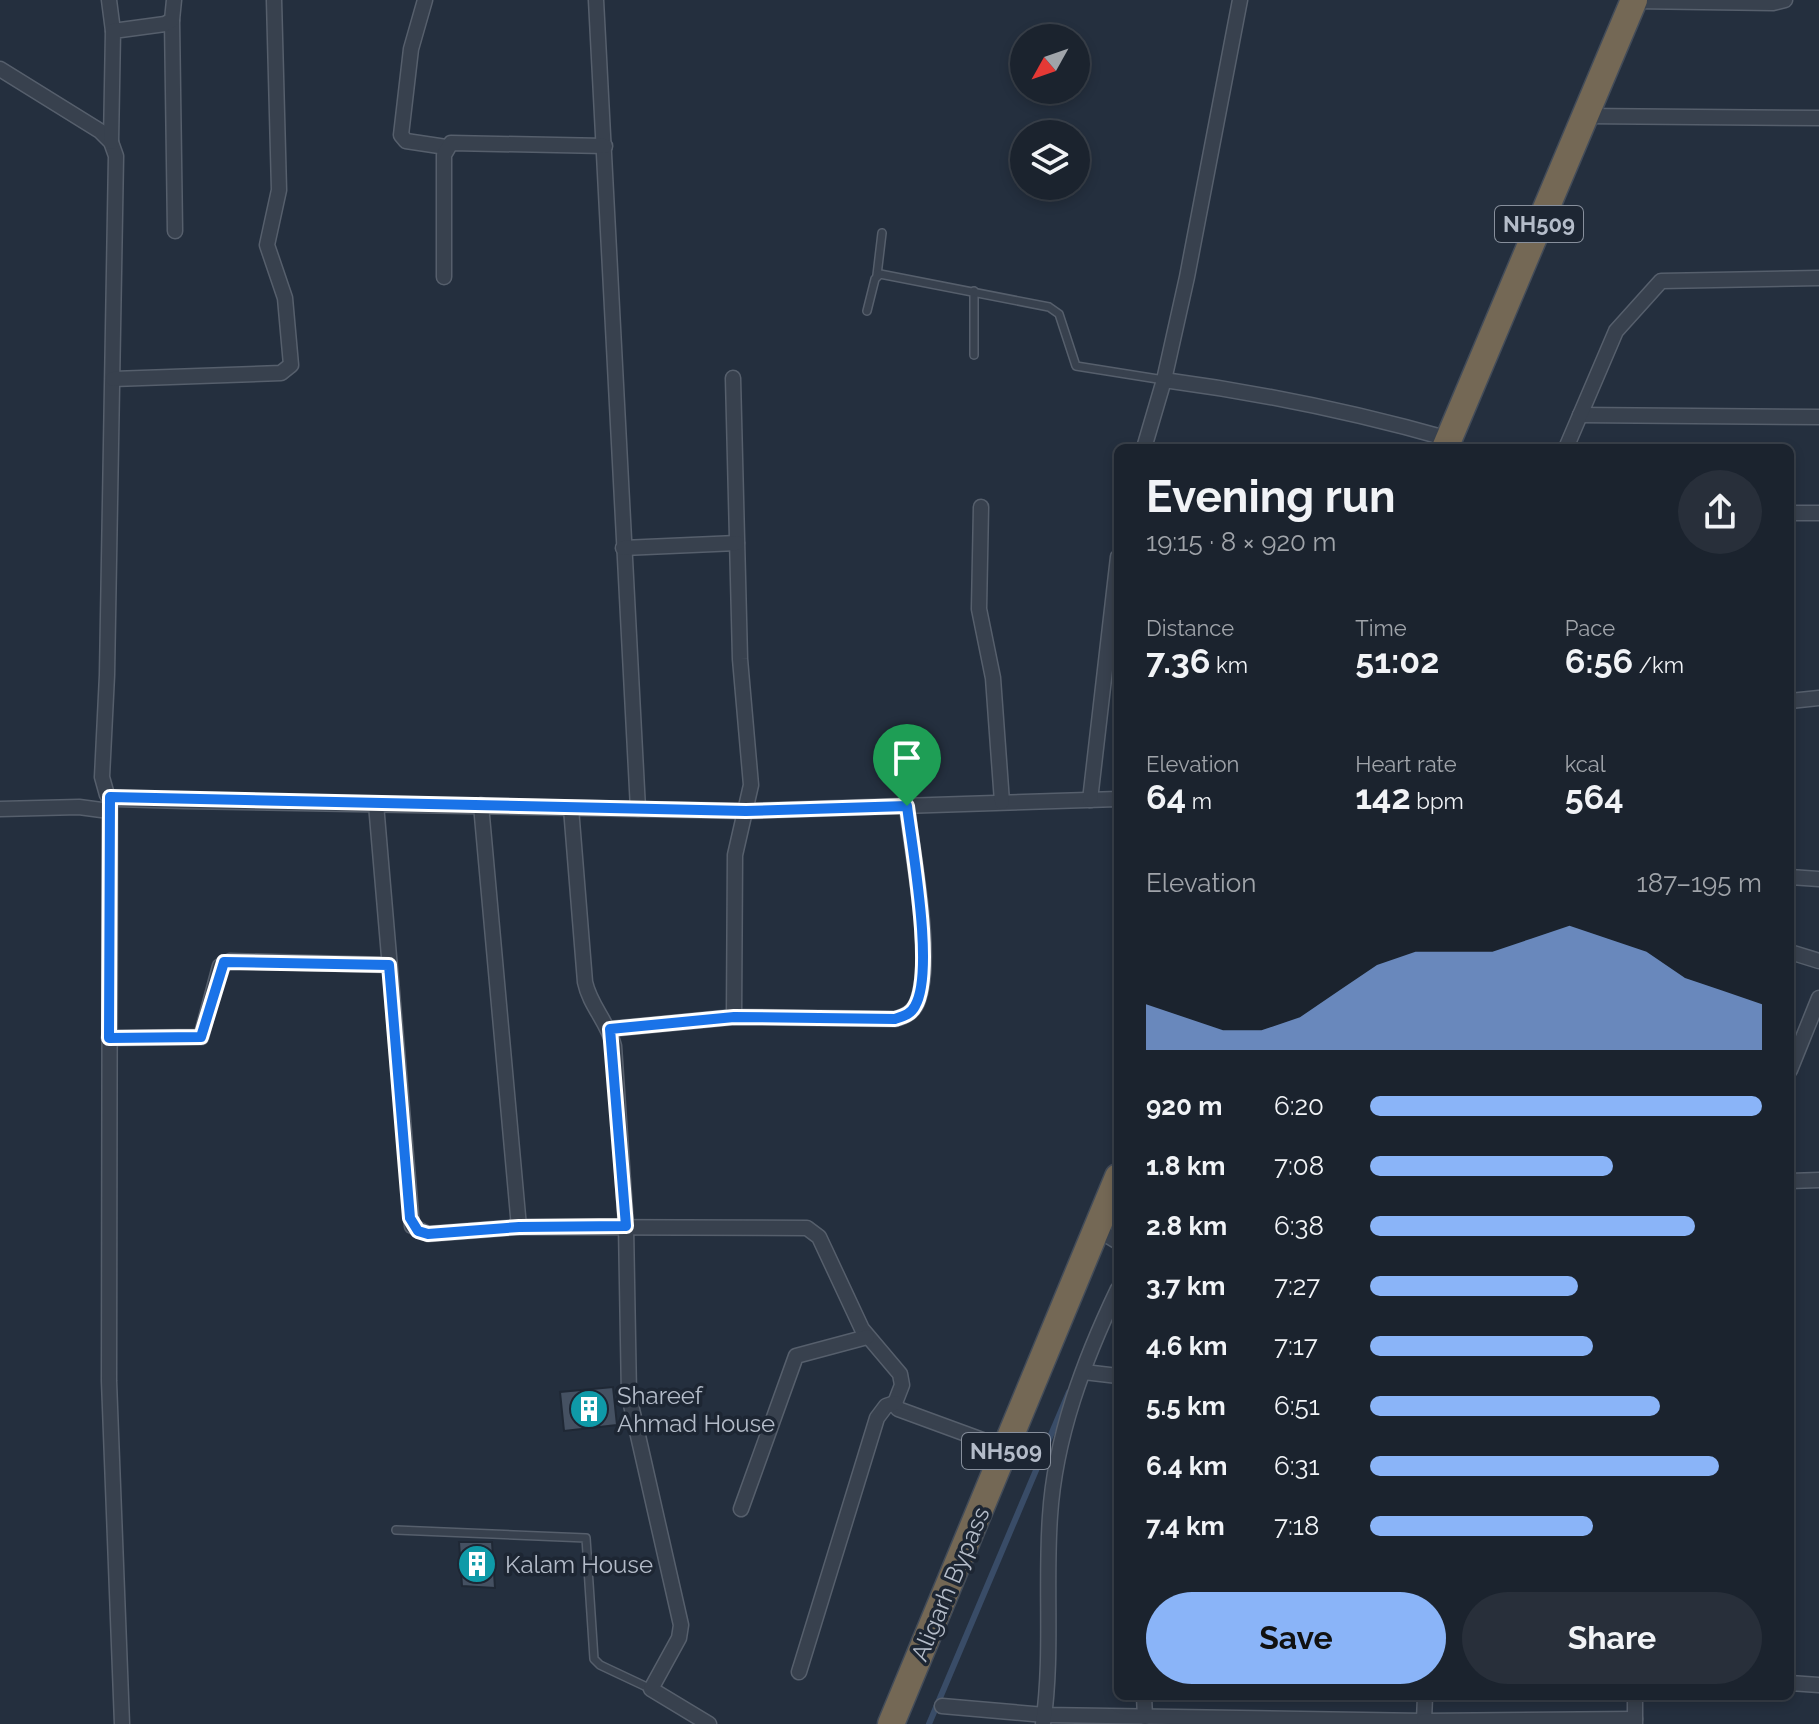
<!DOCTYPE html>
<meta charset="utf-8">
<style>
:root{--surface:#1b232e;--page:#282f3a;--text:#f1f3f6;--muted:#a0a4aa;--line:#39404a;--accent:#8ab4f8}
body{margin:0;font-family:Raleway,sans-serif;background:var(--page);color:var(--text);height:100vh;display:flex;flex-direction:column;font-size:30px;white-space:nowrap}
*{box-sizing:border-box;margin:0}
p{font-size:26px;color:var(--muted)}
.icon{flex:none;width:44px;height:44px;fill:none;stroke:currentColor;stroke-width:2;stroke-linecap:round;stroke-linejoin:round}
.map{position:relative;flex:1;overflow:hidden}
.side{position:absolute;left:1114px;top:444px;width:680px;height:1256px;display:flex;flex-direction:column;background:var(--surface);border-radius:12px;box-shadow:0 4px 12px #0003,0 0 0 2px var(--line)}
.side>*{flex:none}
.needle{width:52px;rotate:230deg}
.tools{position:absolute;left:1010px;top:24px;display:grid;gap:16px}
.tools a{display:grid;place-items:center;width:80px;height:80px;border-radius:50%;background:var(--surface);box-shadow:0 4px 12px #0003,0 0 0 2px var(--line);font-size:40px}
.pin{position:absolute;display:grid;place-items:center;width:68px;height:68px;color:#fff;margin:-82px -34px;border-radius:50% 50% 50% 0;rotate:-45deg;box-shadow:0 0 8px #0007}
.pin .icon{rotate:45deg}
.round{display:grid;place-items:center;flex:none;width:84px;height:84px;border-radius:42px;background:var(--page)}
.headline{display:flex;align-items:center;justify-content:space-between;height:136px;padding:0 32px}
h1{font-size:44px;font-weight:700;line-height:60px}
.stats{display:grid;grid-template-columns:repeat(3,1fr);gap:12px;height:136px;padding:8px 32px}
.stats div{display:grid;align-content:center}
.stats b{font-size:34px;font-weight:700}
.stats small{font-size:22px;font-weight:400}
.stats p{font-size:22px}
.chart{height:224px;padding:16px 32px}
.chart p{display:flex;justify-content:space-between}
.chart svg{width:100%;height:144px;margin-top:8px;fill:var(--accent);opacity:.7}
.cta{display:flex;gap:16px;margin-top:auto;padding:16px 32px}
.cta a{flex:1;height:92px;border-radius:48px;background:var(--accent);color:#111;font-size:32px;font-weight:700;line-height:92px;text-align:center}
.cta a+a{background:var(--page);color:var(--text)}
ul{padding:0 32px;list-style:none;font-size:26px}
li{display:grid;grid-template-columns:128px 96px 1fr;align-items:center;height:60px}
li i{height:20px;border-radius:10px;background:var(--accent)}
.map>svg:first-child{display:block}
.lines{fill:none;stroke-linecap:round;stroke-linejoin:round}
.stream{stroke:#394c67;stroke-width:6}
.building{fill:#455162;stroke:#1f2835;stroke-width:2}
.lane-casing{stroke:#565f6c;stroke-width:10}
.street-casing{stroke:#565f6c;stroke-width:17}
.highway-casing{stroke:#434c59;stroke-width:29}
.lane{stroke:#38414e;stroke-width:7}
.street{stroke:#38414e;stroke-width:14}
.highway{stroke:#746855;stroke-width:26}
.route-casing{stroke:#fff;stroke-width:16}
.route{stroke:#1a73e8;stroke-width:10}
.labels{text-anchor:middle;dominant-baseline:central;stroke-width:7;stroke-linejoin:round;paint-order:stroke}
.shield{fill:#1d2633;stroke:#878f9c;stroke-width:2}
.shield-label{font-size:22px;font-weight:bold;fill:#b4bcc9}
.poi-label{font-size:24px;fill:#b4bcc9;stroke:#1d2633;text-anchor:start}
.street-label{font-size:24px;fill:#b4bcc9;stroke:#1d2633}
</style>
<div class="map">
<svg width="1819" height="1724" viewBox="0 0 1819 1724">
<rect width="100%" height="100%" fill="#242f3e"/>
<g class="lines">
<path class="stream" d="M 929,1724 L 1069,1392"/>
</g>
<g class="building">
<path d="M 613,1387 L 617,1425 L 564,1431 L 560,1392 Z"/>
<path d="M 459,1542 L 492,1542 L 495,1588 L 462,1586 Z"/>
</g>
<g class="lines">
<defs>
<g id="lane">
<path d="M 877,275 L 882,233"/>
<path d="M 974,291 L 974,355"/>
<path d="M 867,311 L 875,279 L 880,274 L 1049,307 L 1059,314 L 1076,366 L 1164,380"/>
<path d="M 396,1530 L 586,1538 L 594,1659 L 600,1665 L 651,1689"/>
</g>
<g id="street">
<path d="M 109,0 L 113,31"/>
<path d="M 425,0 L 411,49 L 401,135 L 406,141 L 446,147"/>
<path d="M 596,0 L 638,809"/>
<path d="M 1633,1 L 1773,3 L 1785,0"/>
<path d="M 172,20 L 175,231"/>
<path d="M 0,69 L 100,131 L 111,142 L 116,156 L 107,675 L 102,777 L 107,795 L 116,799 L 184,801 L 746,811 L 1118,799"/>
<path d="M 1584,116 L 1819,118"/>
<path d="M 111,142 L 113,31 L 165,24 L 172,20 L 174,0"/>
<path d="M 444,277 L 444,155 L 451,143 L 605,146"/>
<path d="M 733,378 L 740,659 L 751,785 L 735,855 L 734,1017"/>
<path d="M 113,379 L 281,373 L 291,365 L 285,298 L 267,245 L 279,190 L 274,0"/>
<path d="M 1164,380 C 1262,393 1354,412 1449,439"/>
<path d="M 1580,415 L 1819,417"/>
<path d="M 1144,448 L 1164,380 L 1187,277 L 1240,0"/>
<path d="M 1566,448 L 1616,331 L 1661,281 L 1819,278"/>
<path d="M 981,507 L 979,609 L 993,678 L 1002,802"/>
<path d="M 1790,513 L 1819,513"/>
<path d="M 623,548 L 737,543"/>
<path d="M 1790,701 L 1819,698"/>
<path d="M 110,797 L 109,1381 L 122,1724"/>
<path d="M 1090,800 L 1118,557"/>
<path d="M 376,804 L 412,1226 L 428,1234 L 519,1227 L 807,1228 L 819,1237 L 862,1329 L 900,1374 L 902,1385 L 895,1403 L 898,1409 L 1007,1449"/>
<path d="M 481,805 L 519,1227"/>
<path d="M 571,808 L 585,982 C 590,1006 608,1022 614,1046 L 626,1226 L 629,1396 L 681,1625 L 679,1638 L 651,1689 L 709,1724"/>
<path d="M 0,809 L 79,807 L 109,811"/>
<path d="M 1790,877 L 1819,879"/>
<path d="M 1790,952 L 1819,961"/>
<path d="M 610,1029 L 734,1017 L 895,1019 C 906,1016 914,1012 918,1000 C 934,955 912,856 907,806"/>
<path d="M 109,1038 L 201,1037 L 220,966 L 230,961 L 389,965"/>
<path d="M 1790,1070 L 1819,998"/>
<path d="M 1790,1181 L 1819,1180"/>
<path d="M 1097,1229 L 1118,1242"/>
<path d="M 1084,1372 L 1118,1376"/>
<path d="M 741,1509 L 796,1356 L 867,1337"/>
<path d="M 799,1672 L 877,1418 L 886,1406 L 895,1403"/>
<path d="M 1790,1683 L 1819,1685"/>
<path d="M 1144,1696 L 1145,1717"/>
<path d="M 942,1706 L 1045,1715 L 1424,1721 L 1425,1696"/>
<path d="M 1424,1721 L 1635,1719"/>
<path d="M 1043,1724 C 1053,1656 1045,1585 1050,1516 C 1055,1437 1084,1360 1118,1289"/>
<path d="M 1635,1724 L 1635,1696"/>
</g>
<g id="highway">
<path d="M 1445,448 L 1634,0"/>
<path d="M 891,1724 L 1118,1177"/>
</g>
</defs>
<use href="#lane" class="lane-casing"/>
<use href="#street" class="street-casing"/>
<use href="#highway" class="highway-casing"/>
<use href="#lane" class="lane"/>
<use href="#street" class="street"/>
<use href="#highway" class="highway"/>
</g>
<g class="lines">
<defs>
<path id="route" d="M 110,797 L 746,811 L 907,806 C 912,848 935,972 915,1006 C 911,1014 904,1016 895,1019 L 734,1017 L 610,1029 L 626,1226 L 519,1227 L 428,1234 L 418,1231 L 410,1218 L 389,965 L 224,962 L 201,1037 L 109,1038 Z"/>
</defs>
<use href="#route" class="route-casing"/>
<use href="#route" class="route"/>
</g>
<defs>
<symbol id="building-disc" viewBox="-11 -11 22 22"><circle r="9.5" fill="#0f9aa8" stroke="#1d2633"/><path d="M-4-6H4V6H1V3H-1V6H-4ZM-2.5-4.3h1.7v1.8h-1.7ZM.8-4.3h1.7v1.8H.8ZM-2.5-1h1.7V.8h-1.7ZM.8-1h1.7V.8H.8Z" fill="#fff"/></symbol>
</defs>
<g fill-rule="evenodd">
<use href="#building-disc" x="567" y="1387" width="44" height="44"/>
<use href="#building-disc" x="455" y="1542" width="44" height="44"/>
</g>
<g class="labels">
<g class="shield">
<rect x="1495" y="206" width="88" height="36" rx="6"/>
<rect x="962" y="1433" width="88" height="36" rx="6"/>
</g>
<g class="shield-label">
<text x="1539" y="224">NH509</text>
<text x="1006" y="1451">NH509</text>
</g>
<g class="poi-label">
<text x="617" y="1395">Shareef<tspan x="617" dy="28">Ahmad House</tspan></text>
<text x="505" y="1564">Kalam House</text>
</g>
<g class="street-label">
<text transform="translate(950 1584) rotate(-67)">Aligarh Bypass</text>
</g>
</g>
</svg>
<div class="tools">
<a><svg class="needle" viewBox="-14 -14 28 28"><path d="M0-13l5 13h-10z" fill="#e53935"/><path d="M0 13l5-13h-10z" fill="#a0a4aa"/></svg></a>
<a><svg class="icon" aria-label="layers" viewBox="0 0 24 24"><path d="M12 4l9 5-9 5-9-5zM3 14l9 5 9-5"/></svg></a>
</div>
<div class="pin" style="left:907px;top:806px;background:#1e9e55"><svg class="icon" aria-label="arrive" viewBox="0 0 24 24"><path d="M6 21V4h12l-3 4 3 4H6"/></svg></div>
<section class="side">
<div class="headline"><div><h1>Evening run</h1><p>19:15 · 8 × 920 m</p></div><a class="round"><svg class="icon" aria-label="share" viewBox="0 0 24 24"><path d="M12 15V3M7 8l5-5 5 5M5 13v7h14v-7"/></svg></a></div>
<div class="stats">
<div><p>Distance</p><b>7.36<small> km</small></b></div>
<div><p>Time</p><b>51:02</b></div>
<div><p>Pace</p><b>6:56<small> /km</small></b></div>
</div>
<div class="stats">
<div><p>Elevation</p><b>64<small> m</small></b></div>
<div><p>Heart rate</p><b>142<small> bpm</small></b></div>
<div><p>kcal</p><b>564</b></div>
</div>
<div class="chart"><p><span>Elevation</span>187–195 m</p>
<svg viewBox="0 0 160 44" preserveAspectRatio="none"><path d="M0 44V30L10 34L20 38L30 38L40 34L50 26L60 18L70 14L80 14L90 14L100 10L110 6L120 10L130 14L140 22L150 26L160 30V44z"/></svg>
</div>
<ul>
<li><b>920 m</b>6:20<i style="width:100%"></i></li>
<li><b>1.8 km</b>7:08<i style="width:62%"></i></li>
<li><b>2.8 km</b>6:38<i style="width:83%"></i></li>
<li><b>3.7 km</b>7:27<i style="width:53%"></i></li>
<li><b>4.6 km</b>7:17<i style="width:57%"></i></li>
<li><b>5.5 km</b>6:51<i style="width:74%"></i></li>
<li><b>6.4 km</b>6:31<i style="width:89%"></i></li>
<li><b>7.4 km</b>7:18<i style="width:57%"></i></li>
</ul>
<div class="cta"><a>Save</a><a>Share</a></div>
</section>
</div>
